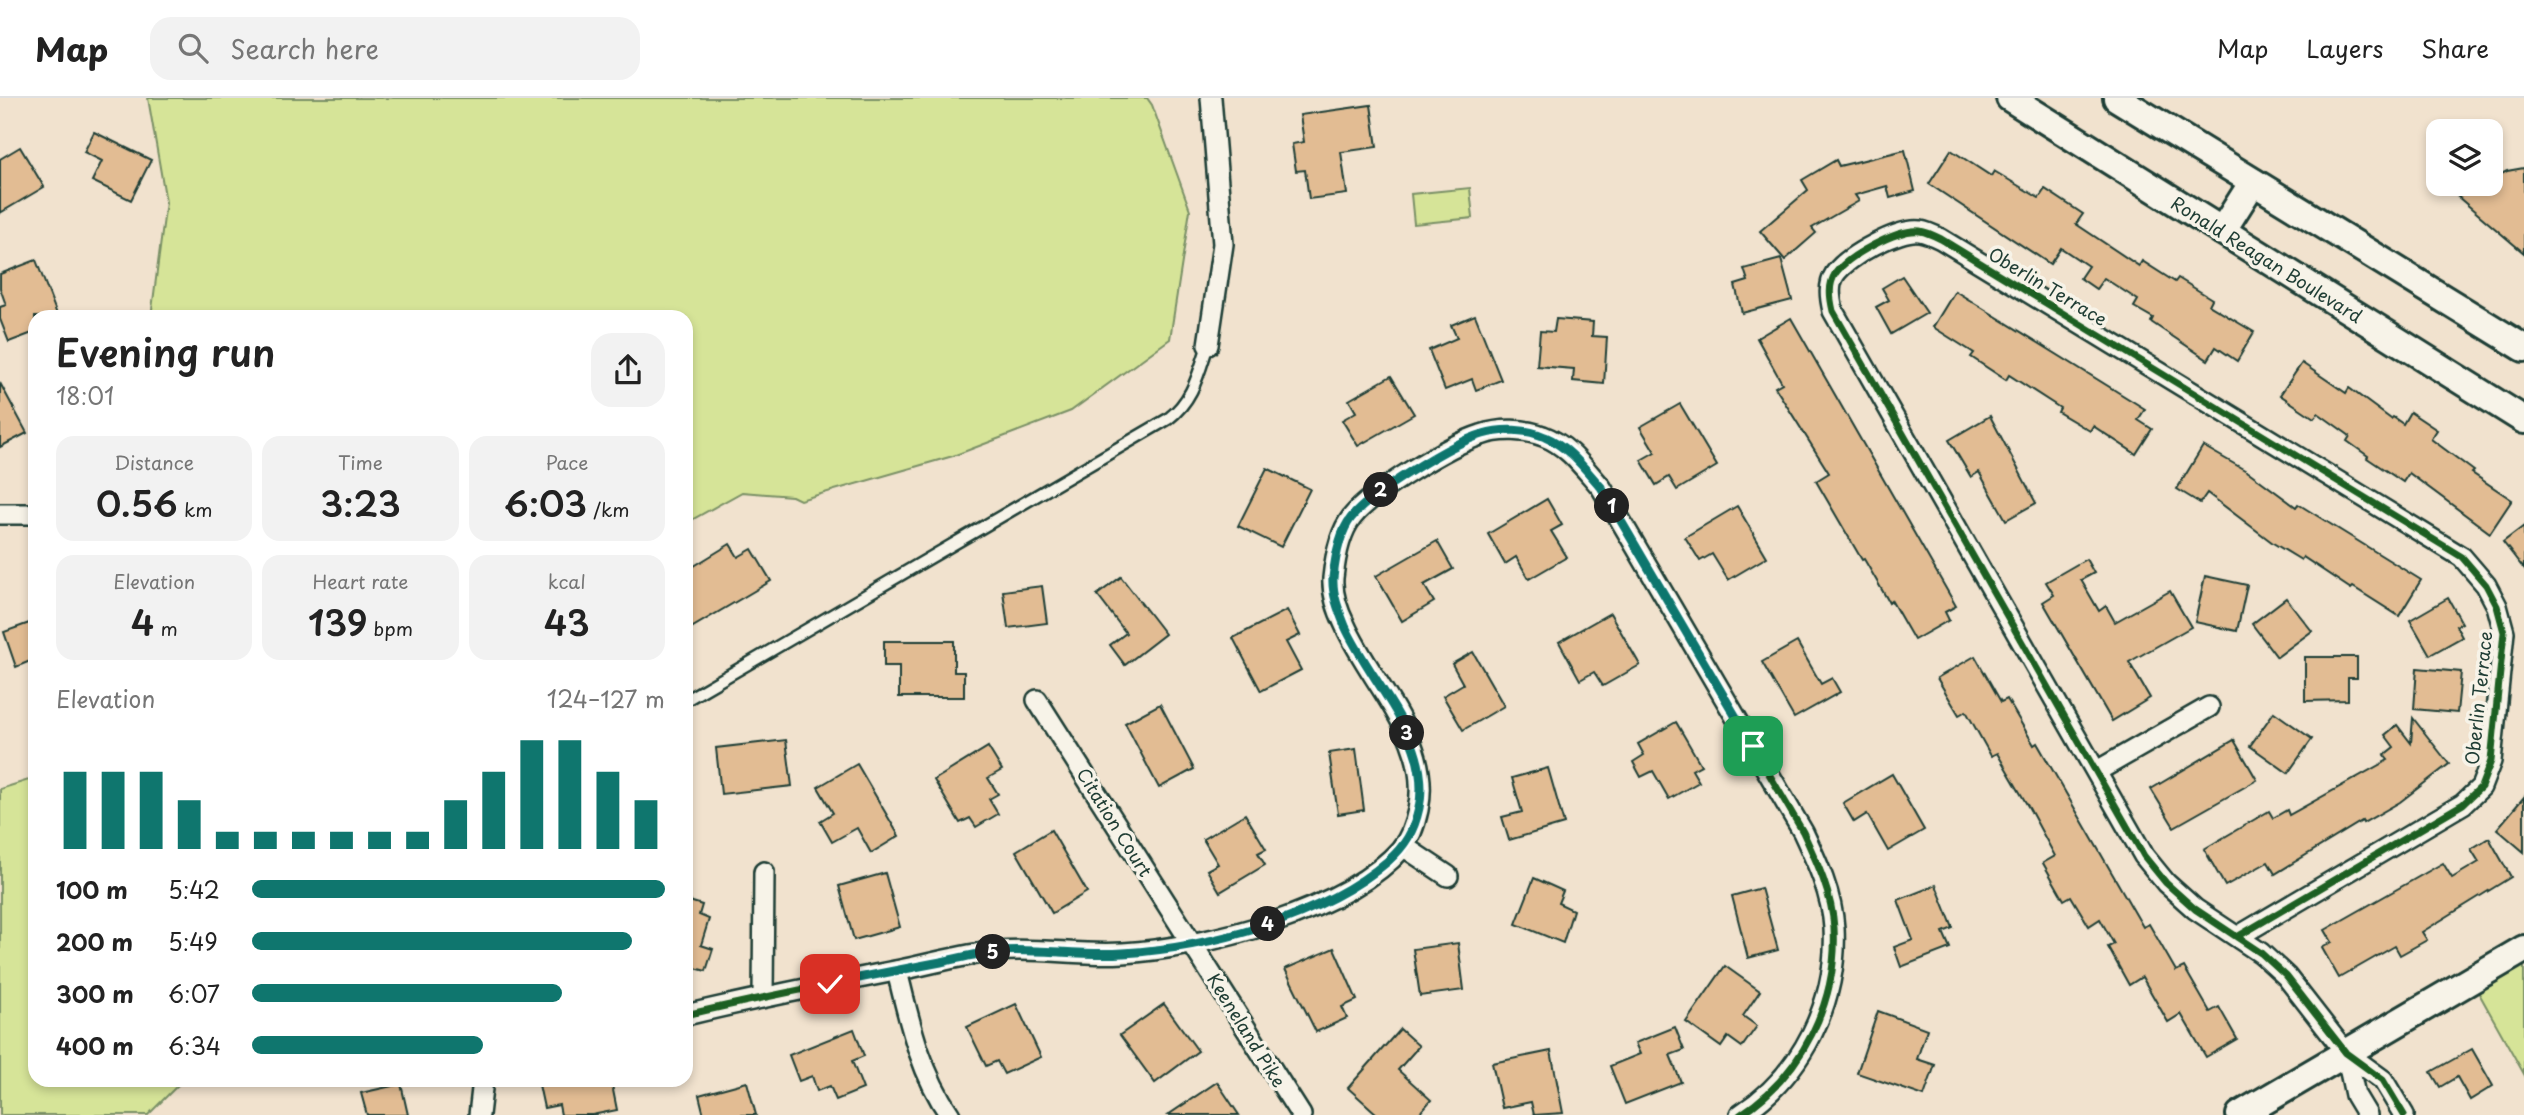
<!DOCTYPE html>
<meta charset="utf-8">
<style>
:root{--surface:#fff;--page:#f2f2f2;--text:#222;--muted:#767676;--line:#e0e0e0;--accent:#0f766e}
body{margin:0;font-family:"Playpen Sans",sans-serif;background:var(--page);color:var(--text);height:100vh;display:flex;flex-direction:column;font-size:26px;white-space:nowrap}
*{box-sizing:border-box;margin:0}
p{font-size:23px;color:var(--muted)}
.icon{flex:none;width:38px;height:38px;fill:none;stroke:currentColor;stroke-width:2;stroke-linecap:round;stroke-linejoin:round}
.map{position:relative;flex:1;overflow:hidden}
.drawer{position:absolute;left:28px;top:212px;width:665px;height:777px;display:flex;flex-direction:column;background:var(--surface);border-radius:21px;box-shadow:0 4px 10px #0003}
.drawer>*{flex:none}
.controls{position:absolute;left:2426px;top:21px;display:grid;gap:14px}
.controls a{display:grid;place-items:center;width:77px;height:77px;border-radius:14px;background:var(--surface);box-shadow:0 4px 10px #0003;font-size:35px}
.pin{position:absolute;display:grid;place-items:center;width:60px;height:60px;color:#fff;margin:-30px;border-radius:14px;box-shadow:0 4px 10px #0006}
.km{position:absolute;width:35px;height:35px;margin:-18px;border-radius:50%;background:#222;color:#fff;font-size:19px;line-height:35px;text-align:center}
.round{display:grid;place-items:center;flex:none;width:74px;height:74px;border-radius:21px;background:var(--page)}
.summary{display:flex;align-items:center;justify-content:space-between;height:119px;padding:0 28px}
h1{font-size:38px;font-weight:600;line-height:52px}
.metrics{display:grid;grid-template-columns:repeat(3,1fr);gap:10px;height:119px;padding:7px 28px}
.metrics div{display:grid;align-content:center;border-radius:18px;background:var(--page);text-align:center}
.metrics b{font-size:35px;font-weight:600}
.metrics small{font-size:19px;font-weight:400}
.metrics p{font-size:19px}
.chart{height:196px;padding:14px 28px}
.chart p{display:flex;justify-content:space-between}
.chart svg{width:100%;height:126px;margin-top:7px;stroke:var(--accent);stroke-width:6}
ul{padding:0 28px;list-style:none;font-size:23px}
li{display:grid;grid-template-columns:112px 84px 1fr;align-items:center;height:52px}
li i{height:18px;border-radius:9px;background:var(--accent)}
header{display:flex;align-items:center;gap:42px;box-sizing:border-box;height:98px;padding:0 35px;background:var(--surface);border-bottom:2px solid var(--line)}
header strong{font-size:33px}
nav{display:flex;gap:38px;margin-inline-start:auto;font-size:24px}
.search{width:490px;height:63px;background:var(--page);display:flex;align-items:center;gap:18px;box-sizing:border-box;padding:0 24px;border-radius:21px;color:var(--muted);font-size:26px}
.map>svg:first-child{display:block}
.green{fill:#d6e498;stroke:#7a9066;stroke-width:2}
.building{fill:#e2bc93;stroke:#1f3d34;stroke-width:2}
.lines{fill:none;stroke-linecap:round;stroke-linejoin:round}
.lane-casing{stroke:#1f3d34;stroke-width:15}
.street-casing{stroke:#1f3d34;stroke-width:24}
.secondary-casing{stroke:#1f3d34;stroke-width:32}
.lane{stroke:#f7f3e8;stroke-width:10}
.street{stroke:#f7f3e8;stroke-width:19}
.secondary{stroke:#f7f3e8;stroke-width:26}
.cycleway-casing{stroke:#f7f3e8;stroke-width:11}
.cycleway{stroke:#1b5e20;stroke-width:7}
.route-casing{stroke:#fff;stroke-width:14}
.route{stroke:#0f766e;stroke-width:9}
.labels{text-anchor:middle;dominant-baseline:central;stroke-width:7;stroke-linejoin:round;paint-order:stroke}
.street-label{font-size:18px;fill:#1f3d34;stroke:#f7f3e8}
</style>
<header>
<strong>Map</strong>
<div class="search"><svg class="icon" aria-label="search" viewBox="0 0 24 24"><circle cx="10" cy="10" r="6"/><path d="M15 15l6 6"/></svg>Search here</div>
<nav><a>Map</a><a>Layers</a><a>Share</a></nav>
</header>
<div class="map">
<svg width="2524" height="1017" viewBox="0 0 2524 1017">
<rect width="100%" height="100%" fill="#f1e2ce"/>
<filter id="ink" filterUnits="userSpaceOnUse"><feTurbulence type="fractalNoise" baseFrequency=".0143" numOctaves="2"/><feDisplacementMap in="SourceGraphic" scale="14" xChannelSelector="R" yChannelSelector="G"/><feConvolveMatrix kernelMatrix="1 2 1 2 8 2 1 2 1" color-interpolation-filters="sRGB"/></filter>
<g filter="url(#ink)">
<g class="green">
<path d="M 148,0 L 1147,0 L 1152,7 L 1190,112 L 1170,241 L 1071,313 L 953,358 L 800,402 L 792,398 L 742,394 L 686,425 L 686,219 L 151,219 L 166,104 Z"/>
<path d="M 1470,90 L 1473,120 L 1414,126 L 1411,96 Z"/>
<path d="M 35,680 L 35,982 L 183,982 L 148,1017 L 0,1017 L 0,691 Z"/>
<path d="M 2524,862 L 2524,976 L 2476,890 Z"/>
</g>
<g class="building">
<path d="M 1371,7 L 1377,49 L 1341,54 L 1347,96 L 1309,101 L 1305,72 L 1296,73 L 1292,46 L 1304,44 L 1300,17 Z"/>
<path d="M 94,34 L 151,62 L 131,102 L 92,83 L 102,63 L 84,54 Z"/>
<path d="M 20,49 L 44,89 L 0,115 L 0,61 Z"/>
<path d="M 1905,52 L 1915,93 L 1890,100 L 1887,88 L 1855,97 L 1859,103 L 1812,130 L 1816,135 L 1785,162 L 1760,133 L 1808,92 L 1802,82 L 1836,62 L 1839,68 Z"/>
<path d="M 1951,52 L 1991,78 L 1994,73 L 2039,100 L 2045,91 L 2083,116 L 2076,126 L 2139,168 L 2142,163 L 2175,184 L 2178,180 L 2212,201 L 2209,207 L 2254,234 L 2237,263 L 2216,249 L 2208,262 L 2151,224 L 2153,220 L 2134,209 L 2138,202 L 2104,180 L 2096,191 L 2080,180 L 2088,168 L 2061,150 L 2050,166 L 1929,86 Z"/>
<path d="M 2524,70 L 2524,155 L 2458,99 L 2483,86 L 2490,86 L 2490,82 L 2507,73 Z"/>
<path d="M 1781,161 L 1792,202 L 1742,215 L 1735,187 L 1748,183 L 1744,171 Z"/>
<path d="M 36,162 L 58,219 L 35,219 L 35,234 L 9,244 L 0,221 L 0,209 L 6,207 L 0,190 L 0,176 Z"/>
<path d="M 1902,178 L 1927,215 L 1891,236 L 1876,209 L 1889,202 L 1882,190 Z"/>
<path d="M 1955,193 L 2145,311 L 2138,322 L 2152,331 L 2136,356 L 2093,328 L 2090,333 L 2058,314 L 2060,310 L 2009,277 L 2006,282 L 1971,259 L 1974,255 L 1933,229 Z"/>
<path d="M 1475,217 L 1501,282 L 1476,292 L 1472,281 L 1445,292 L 1429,252 L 1457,240 L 1451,227 Z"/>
<path d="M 1791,220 L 1956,508 L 1945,514 L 1949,522 L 1914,542 L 1891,502 L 1889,504 L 1864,461 L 1862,462 L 1816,383 L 1829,375 L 1775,289 L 1782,285 L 1757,240 Z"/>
<path d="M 1556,221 L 1593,224 L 1592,238 L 1607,239 L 1604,286 L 1573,283 L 1574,271 L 1537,268 L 1540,233 L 1554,234 Z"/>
<path d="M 2302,265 L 2346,295 L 2349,290 L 2391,321 L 2393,319 L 2403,326 L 2410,314 L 2437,332 L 2431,341 L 2474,373 L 2472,375 L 2512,402 L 2490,435 L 2409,375 L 2403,384 L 2367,360 L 2368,358 L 2347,343 L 2350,338 L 2318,315 L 2314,320 L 2280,297 Z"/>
<path d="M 1391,278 L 1414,316 L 1358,348 L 1342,322 L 1356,314 L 1349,302 Z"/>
<path d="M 0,285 L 27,335 L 0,349 Z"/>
<path d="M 1680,306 L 1717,368 L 1677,392 L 1669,379 L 1656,387 L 1641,362 L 1655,354 L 1640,329 Z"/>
<path d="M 1990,318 L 2036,405 L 2006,422 L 1979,374 L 1971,379 L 1949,342 Z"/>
<path d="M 2203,348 L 2250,375 L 2296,409 L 2298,406 L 2421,482 L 2399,518 L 2353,489 L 2351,491 L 2303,459 L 2301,462 L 2273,445 L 2207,395 L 2200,405 L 2177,391 Z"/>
<path d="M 1267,370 L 1310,391 L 1281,449 L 1238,428 Z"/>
<path d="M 1547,401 L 1562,427 L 1551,433 L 1567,459 L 1529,481 L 1516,459 L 1505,466 L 1488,436 Z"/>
<path d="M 1737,408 L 1767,459 L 1728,482 L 1712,456 L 1700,463 L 1685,439 Z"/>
<path d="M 2524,428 L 2524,471 L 2503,444 Z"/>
<path d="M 1437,443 L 1453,471 L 1424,487 L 1434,504 L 1402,523 L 1376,478 Z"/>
<path d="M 730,446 L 738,459 L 752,451 L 771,483 L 686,533 L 686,473 Z"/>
<path d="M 2086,461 L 2094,475 L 2081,482 L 2099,513 L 2106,508 L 2115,524 L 2170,493 L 2191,529 L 2129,564 L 2150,600 L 2112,623 L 2043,504 L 2054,497 L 2046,484 Z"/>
<path d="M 2205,478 L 2247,487 L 2237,533 L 2195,524 Z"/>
<path d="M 1121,479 L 1165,536 L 1125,567 L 1110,547 L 1126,535 L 1097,497 Z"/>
<path d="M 1042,488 L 1047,525 L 1008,530 L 1003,493 Z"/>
<path d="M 2286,500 L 2312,533 L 2277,559 L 2252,526 Z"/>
<path d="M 2448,500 L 2462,525 L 2456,528 L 2462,539 L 2430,557 L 2410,522 Z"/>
<path d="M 1287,512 L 1300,537 L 1286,544 L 1301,572 L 1261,593 L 1233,540 Z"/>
<path d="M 1610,515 L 1640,567 L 1603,588 L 1594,574 L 1580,582 L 1559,544 Z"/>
<path d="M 35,523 L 35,561 L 16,569 L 4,534 Z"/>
<path d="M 884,543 L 954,543 L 954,574 L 964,574 L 964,599 L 899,599 L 899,568 L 884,568 Z"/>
<path d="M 1797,544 L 1821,586 L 1832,580 L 1840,594 L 1794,620 L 1762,564 Z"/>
<path d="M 1473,554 L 1504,608 L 1463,632 L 1443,598 L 1463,586 L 1452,566 Z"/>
<path d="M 1975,558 L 2001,604 L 2007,601 L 2034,647 L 2037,645 L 2143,829 L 2149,826 L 2176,873 L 2184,869 L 2210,914 L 2219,909 L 2237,941 L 2206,959 L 2181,916 L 2168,924 L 2142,879 L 2129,887 L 2108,849 L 2114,846 L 2100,821 L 2089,828 L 2071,798 L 2064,802 L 2043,765 L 2055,758 L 2029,710 L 1997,655 L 1991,658 L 1966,613 L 1959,617 L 1937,580 Z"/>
<path d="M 2305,559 L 2357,559 L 2357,580 L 2348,580 L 2348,602 L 2305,603 Z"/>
<path d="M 2417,570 L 2461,574 L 2457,615 L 2414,611 Z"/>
<path d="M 1160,606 L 1194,671 L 1159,690 L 1125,625 Z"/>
<path d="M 2274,614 L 2312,641 L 2288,675 L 2250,648 Z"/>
<path d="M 2413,620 L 2449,666 L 2400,704 L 2363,725 L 2362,723 L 2275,776 L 2268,764 L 2225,788 L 2204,751 L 2269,713 L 2273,720 L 2287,712 L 2289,717 L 2388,662 L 2384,657 L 2394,649 L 2385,637 L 2397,627 L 2411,645 Z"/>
<path d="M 1676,624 L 1701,667 L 1692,672 L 1699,684 L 1669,701 L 1653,673 L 1641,679 L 1633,664 L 1644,657 L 1638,646 Z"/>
<path d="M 786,642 L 792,688 L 721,696 L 716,650 Z"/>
<path d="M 2234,642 L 2257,682 L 2174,729 L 2151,691 Z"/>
<path d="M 988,649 L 1002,672 L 988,680 L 998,696 L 989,701 L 998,716 L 976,729 L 970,720 L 960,725 L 934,682 Z"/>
<path d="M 1356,651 L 1364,712 L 1338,716 L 1329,655 Z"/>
<path d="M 857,666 L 899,738 L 871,755 L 857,730 L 832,744 L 820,723 L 833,715 L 818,689 Z"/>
<path d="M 1548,670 L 1564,726 L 1509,742 L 1502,719 L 1522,714 L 1512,680 Z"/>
<path d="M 1892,676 L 1924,732 L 1888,753 L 1867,716 L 1854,724 L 1843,705 Z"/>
<path d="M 2524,699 L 2524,754 L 2497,731 Z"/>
<path d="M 1245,716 L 1266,751 L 1258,755 L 1265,767 L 1220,794 L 1207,772 L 1218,766 L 1203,741 Z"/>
<path d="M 1051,732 L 1087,794 L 1052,815 L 1016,753 Z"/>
<path d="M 2489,740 L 2511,779 L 2422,834 L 2427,842 L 2400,857 L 2395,848 L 2339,880 L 2322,850 L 2332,844 L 2325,832 L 2443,765 L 2452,780 L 2479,764 L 2471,751 Z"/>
<path d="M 885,775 L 900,829 L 854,842 L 839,788 Z"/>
<path d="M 1534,780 L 1563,793 L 1558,805 L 1573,812 L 1563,845 L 1516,826 Z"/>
<path d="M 1936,787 L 1953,830 L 1943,834 L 1950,850 L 1901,869 L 1894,849 L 1913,842 L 1898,802 Z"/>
<path d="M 1761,790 L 1778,852 L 1748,860 L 1732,798 Z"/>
<path d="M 686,802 L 702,807 L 699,817 L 709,821 L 701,847 L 713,851 L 706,873 L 695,870 L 690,887 L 686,886 Z"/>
<path d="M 1458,845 L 1464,892 L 1420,898 L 1413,851 Z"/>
<path d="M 1334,850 L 1357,902 L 1342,909 L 1347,920 L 1316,934 L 1285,871 Z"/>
<path d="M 1725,868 L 1760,893 L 1743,918 L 1757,928 L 1742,949 L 1728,939 L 1721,949 L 1686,924 Z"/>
<path d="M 1016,906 L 1041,959 L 1004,976 L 997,963 L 986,968 L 967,929 Z"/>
<path d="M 1164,906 L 1198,953 L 1155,985 L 1120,937 Z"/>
<path d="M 1878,913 L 1927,931 L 1917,961 L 1935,967 L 1924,998 L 1857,975 Z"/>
<path d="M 1675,929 L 1684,952 L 1670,957 L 1681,984 L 1625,1006 L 1610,968 L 1640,956 L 1635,945 Z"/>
<path d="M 854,931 L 864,958 L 852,963 L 863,991 L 836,1002 L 830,988 L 817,993 L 812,978 L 799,983 L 789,957 Z"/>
<path d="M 1400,931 L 1419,948 L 1398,972 L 1431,1002 L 1418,1017 L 1378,1017 L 1348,990 Z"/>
<path d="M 2472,951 L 2493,988 L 2470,1002 L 2457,979 L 2440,989 L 2431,974 Z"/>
<path d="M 1551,953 L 1563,1015 L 1534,1017 L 1531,1004 L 1502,1010 L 1492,965 Z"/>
<path d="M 538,982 L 611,982 L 617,1012 L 592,1017 L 561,1017 L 559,1007 L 544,1010 Z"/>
<path d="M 747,984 L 756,1017 L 704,1017 L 699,997 Z"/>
<path d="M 1217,984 L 1239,1017 L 1168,1017 Z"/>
<path d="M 401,986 L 408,1017 L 367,1017 L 361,995 Z"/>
</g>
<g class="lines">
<defs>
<path id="lane" d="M 686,602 L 1168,321 C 1193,302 1198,277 1208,247"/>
<g id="street">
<path d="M 1208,247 L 1223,146 L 1211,0"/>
<path d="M 0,416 L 35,416"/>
<path d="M 1037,602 L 1301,1017"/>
<path d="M 2097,673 L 2209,609"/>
<path d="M 1403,748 L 1448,778"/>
<path d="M 2237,839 L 2463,706 L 2481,689 L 2491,663 L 2504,534 L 2497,508 L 2486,487 L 2462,459 L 1941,141 C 1935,138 1927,134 1920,133 C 1899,130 1847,158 1835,176 C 1828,187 1830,200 1833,213 L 2144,758 L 2166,785 L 2195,811 L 2261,855 L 2286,878 L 2346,955 L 2383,982 L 2404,1017"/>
<path d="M 897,873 C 909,922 920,974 950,1017"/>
<path d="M 763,899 L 764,774"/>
<path d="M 686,917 C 757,900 828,886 900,872 C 931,866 964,856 997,853 C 1039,849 1081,858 1123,855 C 1205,850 1346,814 1402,750 C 1411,739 1415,726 1418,712 C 1433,642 1371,586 1345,527 C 1338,513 1332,496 1333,480 C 1335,461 1340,434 1352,419 C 1372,394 1449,347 1481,337 C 1500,330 1525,331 1543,338 C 1568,347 1584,370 1601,389 L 1803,734 C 1817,764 1832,796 1834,830 C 1838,904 1802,977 1740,1017"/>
<path d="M 2346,955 L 2355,997 L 2367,1017"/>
<path d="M 479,1017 L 483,982"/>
</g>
<g id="secondary">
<path d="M 2010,0 L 2524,322"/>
<path d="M 2117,0 L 2524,250"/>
<path d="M 2222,133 L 2253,84"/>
<path d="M 2240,1017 L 2524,851"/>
</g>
</defs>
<use href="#lane" class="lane-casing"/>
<use href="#street" class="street-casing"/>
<use href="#secondary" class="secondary-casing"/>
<use href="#lane" class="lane"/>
<use href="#street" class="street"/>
<use href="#secondary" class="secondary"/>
<defs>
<g id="cycleway">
<path d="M 2237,839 L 2463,706 L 2481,689 L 2491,663 L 2504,534 L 2497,508 L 2486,487 L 2462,459 L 1941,141 C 1935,138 1927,134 1920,133 C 1899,130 1847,158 1835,176 C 1828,187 1830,200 1833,213 L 2144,758 L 2166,785 L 2195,811 L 2261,855 L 2286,878 L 2346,955 L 2383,982 L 2404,1017"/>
<path d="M 686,917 C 757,900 828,886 900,872 C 931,866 964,856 997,853 C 1039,849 1081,858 1123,855 C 1205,850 1346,814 1402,750 C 1411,739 1415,726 1418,712 C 1433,642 1371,586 1345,527 C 1338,513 1332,496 1333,480 C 1335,461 1340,434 1352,419 C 1372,394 1449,347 1481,337 C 1500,330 1525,331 1543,338 C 1568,347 1584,370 1601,389 L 1803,734 C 1817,764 1832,796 1834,830 C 1838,904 1802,977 1740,1017"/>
</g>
</defs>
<use href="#cycleway" class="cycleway-casing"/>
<use href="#cycleway" class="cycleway"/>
</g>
</g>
<g class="lines" filter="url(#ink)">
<defs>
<path id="route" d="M 830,886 C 867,878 904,871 941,864 C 960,860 979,855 997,853 C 1039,850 1081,858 1123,855 C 1208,850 1322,820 1388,763 C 1405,748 1414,733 1419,710 C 1433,642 1371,586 1345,528 C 1339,513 1332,496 1333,480 C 1335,461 1340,434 1351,420 C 1371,395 1452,345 1483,336 C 1502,330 1527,331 1545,339 C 1569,349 1584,370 1601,389 L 1753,648"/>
</defs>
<use href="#route" class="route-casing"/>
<use href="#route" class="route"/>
</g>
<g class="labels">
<g class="street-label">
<text transform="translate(2267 161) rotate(32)">Ronald Reagan Boulevard</text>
<text transform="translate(2048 188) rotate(31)">Oberlin Terrace</text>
<text transform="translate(2478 600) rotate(-84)">Oberlin Terrace</text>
<text transform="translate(1115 724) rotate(58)">Citation Court</text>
<text transform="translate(1247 932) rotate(58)">Keeneland Pike</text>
</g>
</g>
</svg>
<div class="controls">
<a><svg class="icon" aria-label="layers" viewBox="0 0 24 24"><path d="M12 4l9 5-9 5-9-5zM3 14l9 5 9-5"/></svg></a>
</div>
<div class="pin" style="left:1753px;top:648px;background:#1e9e55"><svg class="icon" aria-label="arrive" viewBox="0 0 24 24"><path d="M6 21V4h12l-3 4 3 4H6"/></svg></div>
<div class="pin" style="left:830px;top:886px;background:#d93025"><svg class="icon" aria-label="check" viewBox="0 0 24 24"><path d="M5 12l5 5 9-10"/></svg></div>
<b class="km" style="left:1612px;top:408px">1</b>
<b class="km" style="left:1381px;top:392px">2</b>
<b class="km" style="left:1407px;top:635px">3</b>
<b class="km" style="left:1268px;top:826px">4</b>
<b class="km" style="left:993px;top:854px">5</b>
<section class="drawer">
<div class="summary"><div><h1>Evening run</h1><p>18:01</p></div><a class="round"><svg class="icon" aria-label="share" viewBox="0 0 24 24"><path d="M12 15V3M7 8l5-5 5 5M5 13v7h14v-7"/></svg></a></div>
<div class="metrics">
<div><p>Distance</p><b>0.56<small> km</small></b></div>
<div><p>Time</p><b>3:23</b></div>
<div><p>Pace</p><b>6:03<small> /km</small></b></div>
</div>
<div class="metrics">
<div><p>Elevation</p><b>4<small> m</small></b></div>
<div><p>Heart rate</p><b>139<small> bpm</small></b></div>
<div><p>kcal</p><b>43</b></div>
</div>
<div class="chart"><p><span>Elevation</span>124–127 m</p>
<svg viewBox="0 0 160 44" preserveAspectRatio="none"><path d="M5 44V17M15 44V17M25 44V17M35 44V27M45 44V38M55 44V38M65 44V38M75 44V38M85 44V38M95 44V38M105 44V27M115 44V17M125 44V6M135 44V6M145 44V17M155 44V27"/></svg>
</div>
<ul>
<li><b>100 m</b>5:42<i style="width:100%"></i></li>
<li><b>200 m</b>5:49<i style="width:92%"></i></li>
<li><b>300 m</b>6:07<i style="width:75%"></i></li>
<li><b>400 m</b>6:34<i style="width:56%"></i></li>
</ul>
</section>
</div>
